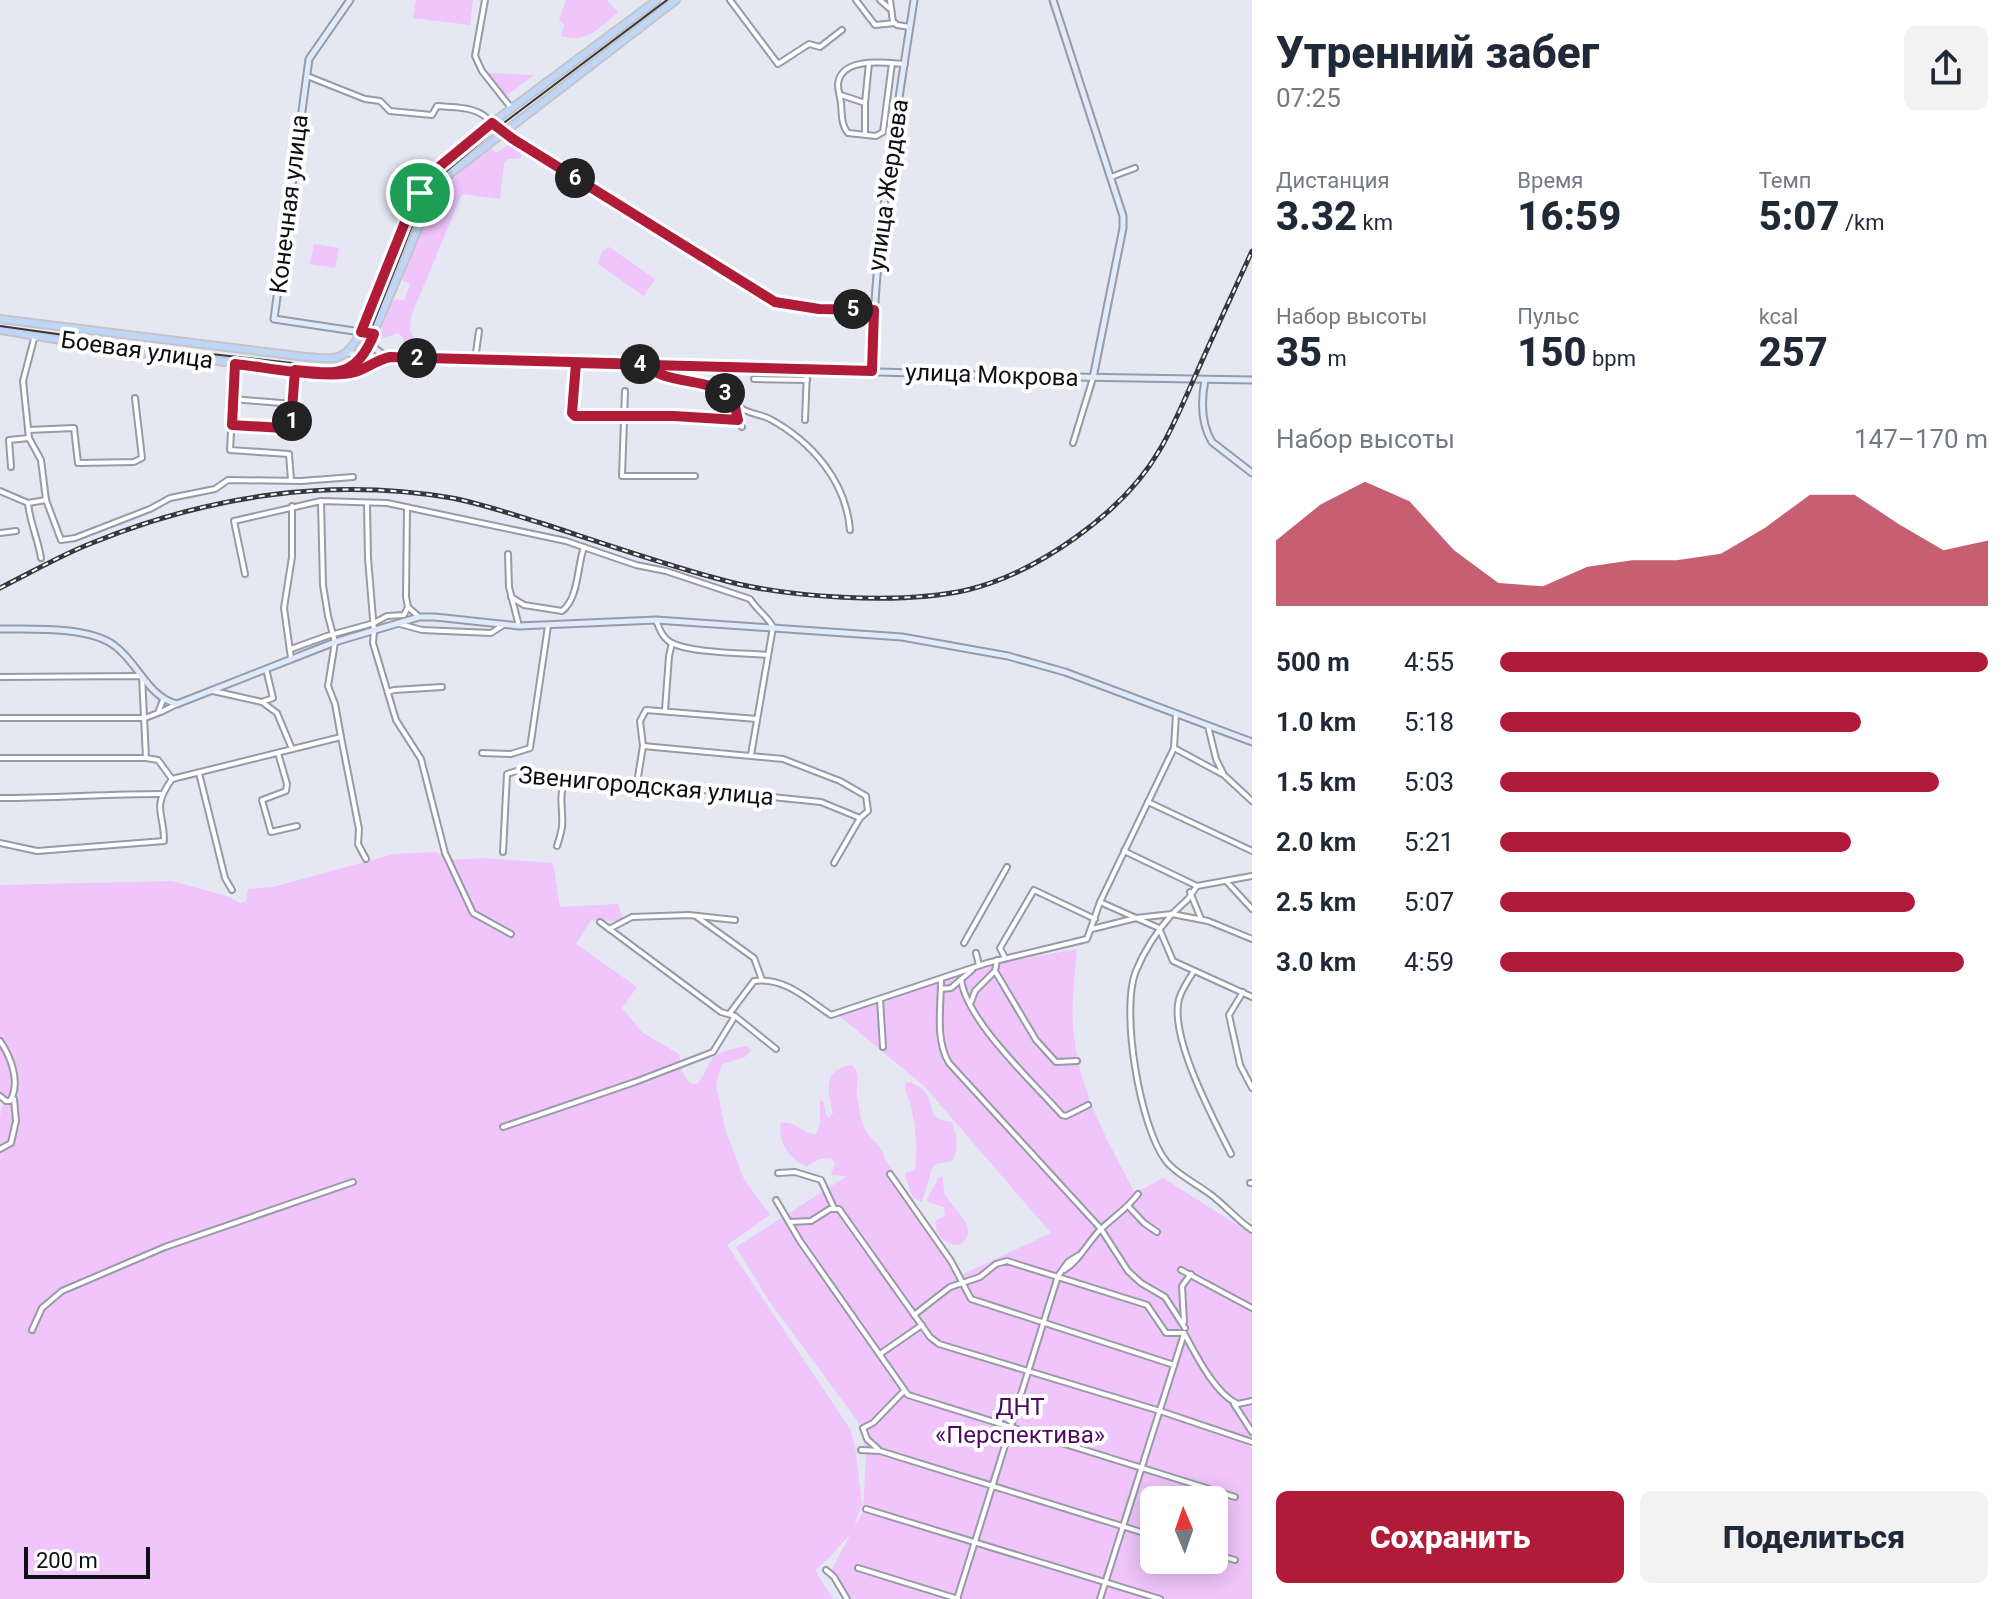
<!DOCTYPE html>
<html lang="ru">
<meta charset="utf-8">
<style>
:root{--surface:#fff;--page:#f2f2f3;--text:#1f2937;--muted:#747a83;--accent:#b01c38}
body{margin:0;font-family:Roboto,sans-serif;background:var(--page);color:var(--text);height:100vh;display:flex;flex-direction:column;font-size:30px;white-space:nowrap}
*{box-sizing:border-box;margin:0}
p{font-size:26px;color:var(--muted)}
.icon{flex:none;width:44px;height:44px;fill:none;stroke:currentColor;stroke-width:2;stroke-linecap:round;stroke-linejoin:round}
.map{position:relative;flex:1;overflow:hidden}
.panel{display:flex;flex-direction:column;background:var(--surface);width:760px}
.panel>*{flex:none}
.needle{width:52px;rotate:358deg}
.fabs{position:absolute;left:1140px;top:1486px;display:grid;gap:16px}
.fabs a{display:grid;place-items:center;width:88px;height:88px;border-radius:12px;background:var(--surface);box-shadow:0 4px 20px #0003;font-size:40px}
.scale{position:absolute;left:24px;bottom:20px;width:126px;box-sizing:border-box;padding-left:8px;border:4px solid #0e0f13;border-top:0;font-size:22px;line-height:28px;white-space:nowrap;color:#0e0f13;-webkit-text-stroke:6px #fff;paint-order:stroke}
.pin{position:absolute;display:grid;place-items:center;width:68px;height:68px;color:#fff;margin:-34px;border:4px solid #fff;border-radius:50%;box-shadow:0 2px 8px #0007}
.km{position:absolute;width:40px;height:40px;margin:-20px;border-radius:50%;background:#222;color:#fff;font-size:22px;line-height:40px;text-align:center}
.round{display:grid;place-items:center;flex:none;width:84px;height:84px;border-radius:12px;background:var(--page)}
.headline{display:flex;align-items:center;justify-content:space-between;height:136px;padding:0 24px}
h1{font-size:44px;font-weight:800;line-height:60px}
.metrics{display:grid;grid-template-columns:repeat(3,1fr);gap:12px;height:136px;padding:8px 24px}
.metrics div{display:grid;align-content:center}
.metrics b{font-size:40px;font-weight:800}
.metrics small{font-size:22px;font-weight:400}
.metrics p{font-size:22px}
.chart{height:224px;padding:16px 24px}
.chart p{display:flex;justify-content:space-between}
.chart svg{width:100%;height:144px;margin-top:8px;fill:var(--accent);opacity:.7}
.primary-button{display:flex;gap:16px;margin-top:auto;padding:16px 24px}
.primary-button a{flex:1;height:92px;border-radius:12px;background:var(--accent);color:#fff;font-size:32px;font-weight:800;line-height:92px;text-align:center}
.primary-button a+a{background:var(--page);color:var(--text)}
ul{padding:0 24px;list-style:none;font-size:26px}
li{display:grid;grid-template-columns:128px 96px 1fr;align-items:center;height:60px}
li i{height:20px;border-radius:10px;background:var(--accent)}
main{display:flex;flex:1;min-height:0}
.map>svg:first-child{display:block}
.green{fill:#efc5fc;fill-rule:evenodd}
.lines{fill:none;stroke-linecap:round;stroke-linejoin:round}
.street-casing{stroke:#989aa5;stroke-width:8}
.secondary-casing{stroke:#989aa5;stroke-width:9}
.primary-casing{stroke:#c5c5c6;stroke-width:10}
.street{stroke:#fff;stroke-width:4}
.secondary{stroke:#dfeafc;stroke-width:5}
.primary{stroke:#bfd6f8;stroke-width:6}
.tram{stroke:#37383e;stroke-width:2}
.rail-casing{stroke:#37383e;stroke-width:5}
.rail{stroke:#fff;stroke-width:2;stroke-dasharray:6;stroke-linecap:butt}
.route-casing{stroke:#fff;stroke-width:16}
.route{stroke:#b01c38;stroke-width:10}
.labels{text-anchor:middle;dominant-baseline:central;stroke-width:8;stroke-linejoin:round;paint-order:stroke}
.street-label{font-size:24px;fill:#0e0f13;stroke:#fff}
.park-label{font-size:24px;fill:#4e0a5f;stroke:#fff}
</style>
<main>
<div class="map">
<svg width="1252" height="1599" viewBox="0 0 1252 1599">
<rect width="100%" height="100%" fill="#e5e7f3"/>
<g class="green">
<path d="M 416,0 L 473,0 L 470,25 L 413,18 Z"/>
<path d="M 566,0 L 607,0 L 618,12 C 598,28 588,44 561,36 L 564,25 L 559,20 Z"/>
<path d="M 488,73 L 534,75 L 505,97 Z"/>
<path d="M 508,145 L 521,152 L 521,158 L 508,159 L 504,163 L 500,199 L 462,194 L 411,316 L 410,331 L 420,349 L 401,348 L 404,339 L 398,333 L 378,340 L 391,303 L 396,299 L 404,301 L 410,284 L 403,281 L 402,274 C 428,213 436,188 490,146 L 496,153 Z"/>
<path d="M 314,244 L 339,248 L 335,268 L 310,264 Z"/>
<path d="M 609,247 L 655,279 L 644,296 L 598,264 L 602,252 Z"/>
<path d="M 435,852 L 453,860 L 483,858 L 553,863 L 560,907 L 618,904 L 624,922 L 591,920 L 576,944 L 637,987 L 622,1008 L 643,1033 L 679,1054 L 683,1074 L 690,1083 L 697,1084 C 703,1078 704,1074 707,1067 C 715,1050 730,1050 746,1046 L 751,1050 L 745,1057 L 722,1064 L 716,1084 L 725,1129 L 744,1179 L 770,1215 L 727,1245 L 850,1429 L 855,1446 L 862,1504 L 854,1527 L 863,1512 L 866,1452 L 859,1423 L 769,1301 L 736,1247 L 847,1176 L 831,1175 L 835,1163 L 831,1158 L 820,1159 L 807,1166 C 790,1161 777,1141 781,1123 C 795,1120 803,1135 816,1134 L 820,1125 L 820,1100 L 824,1103 L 826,1115 L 829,1118 L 833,1113 C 827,1091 823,1068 853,1065 C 861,1076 856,1084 857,1096 C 858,1104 860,1114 862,1122 C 866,1138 883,1145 885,1159 L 963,1274 L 1051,1233 L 924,1086 L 837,1014 L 991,965 L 1077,949 C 1075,977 1070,1008 1074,1036 C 1080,1094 1109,1143 1135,1193 L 1163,1178 L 1252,1234 L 1252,1599 L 845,1599 L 831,1571 L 851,1533 L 831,1556 L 815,1570 L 833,1599 L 0,1599 L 0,1116 L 5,1096 L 0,1091 L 0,885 L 172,881 L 230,897 L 240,903 L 246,901 L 248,889 L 273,887 L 394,854 ZM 1154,1500 L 1214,1500 L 1214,1560 L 1154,1560 Z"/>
<path d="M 906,1082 C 936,1086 927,1114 939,1119 C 943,1121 947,1121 952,1122 C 956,1134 960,1149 952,1161 L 936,1164 L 932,1169 L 922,1202 L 913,1198 L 905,1176 L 906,1173 L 915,1170 C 918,1150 916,1127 911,1106 C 909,1097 903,1091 906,1082 Z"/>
<path d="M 939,1177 L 942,1177 C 944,1183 943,1190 946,1196 C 954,1211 983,1230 959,1245 C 945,1245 933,1234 936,1220 L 945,1216 L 944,1207 L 928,1202 L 927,1199 Z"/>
</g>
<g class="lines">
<defs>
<g id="street">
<path d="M 485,0 L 475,56 L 482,71 L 512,109"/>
<path d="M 730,0 L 778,64 L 809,44 L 820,47 L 842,30"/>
<path d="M 856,0 L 875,25 L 895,23"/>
<path d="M 880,0 L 889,8"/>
<path d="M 890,0 L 893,22 L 897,25 L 910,27"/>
<path d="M 892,63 L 883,132 L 876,136 L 848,133 C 841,125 842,114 841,103 C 840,97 838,90 838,84 C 841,56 886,63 905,64"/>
<path d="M 307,76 L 365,99 L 380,101 L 390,111 L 432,115 L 437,106 C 459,108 478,106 492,123"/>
<path d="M 841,95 L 865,103 L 865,134"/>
<path d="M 865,103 L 869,63"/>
<path d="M 1111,177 L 1135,168"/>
<path d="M 475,360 L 479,331"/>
<path d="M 576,363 L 572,413 L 575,416 L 631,415 L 738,420 L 734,404"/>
<path d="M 235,364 L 230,450 L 289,454 L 291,480"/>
<path d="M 646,366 C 663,383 695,381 717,389 C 727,393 732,402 741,408 C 749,414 761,414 770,419 C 812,442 846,481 850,530"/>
<path d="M 754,379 L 807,380"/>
<path d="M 625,391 L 622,476 L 695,476"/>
<path d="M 233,399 L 293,404"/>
<path d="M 738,420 L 742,427"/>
<path d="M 805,420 L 807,370"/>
<path d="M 232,425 L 283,428 L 283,424 L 291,424 L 295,370"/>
<path d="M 28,430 L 74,428 L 78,463 L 134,462 L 142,458 L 135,398"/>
<path d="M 29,438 L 41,460 L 46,500 L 61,540 L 75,538 L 150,509 L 170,498 L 215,489 L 228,480 L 301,481 L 353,477"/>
<path d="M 1073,443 L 1093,378"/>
<path d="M 11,467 L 9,440 L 29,438 L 23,381 L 35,335"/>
<path d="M 0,491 L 28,503 L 46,500"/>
<path d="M 28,503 C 30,523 38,539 41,558"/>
<path d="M 367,504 L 368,558 L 374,631 L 373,643 L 396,720 L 421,759 L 445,853 L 473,913 L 511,934"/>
<path d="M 407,508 L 406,597 L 408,607 L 419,617"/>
<path d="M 0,533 L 16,531"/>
<path d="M 508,554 L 509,587 L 519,626"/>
<path d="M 245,574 L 234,521 L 321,501 L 387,503 L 566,541 L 636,565 L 666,571 L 750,599 C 757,610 767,616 773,627 L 751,755"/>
<path d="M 511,597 L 524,605 L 562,611 C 579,598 577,566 584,547"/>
<path d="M 656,620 C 659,628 662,637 670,642 C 688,653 744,653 768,655"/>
<path d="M 400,624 L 422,630 L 491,633 L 502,626"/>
<path d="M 291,649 L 327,636 L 374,623 L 387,616 L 404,615 L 408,607"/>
<path d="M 291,658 L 284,608 L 292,557 L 292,506"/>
<path d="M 0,677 L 142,676 L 146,758 L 158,760 L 172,779 C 151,809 164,811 164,841 L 37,851 L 0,843"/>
<path d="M 213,691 L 262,702 L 277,713 L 292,749"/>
<path d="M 388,692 L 394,690 L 442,687"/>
<path d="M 262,702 L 273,698 L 266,669"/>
<path d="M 665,710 L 669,656 L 672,643"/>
<path d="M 161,712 L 177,704"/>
<path d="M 0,718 L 145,718 L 158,713 L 163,700"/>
<path d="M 1208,726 L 1216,759 L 1223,773"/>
<path d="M 341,737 L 359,829 L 358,844 L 366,859"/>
<path d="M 643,746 L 783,759 L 840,781 L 866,796 L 868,811 L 860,818 L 834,863"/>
<path d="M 1174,748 L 1224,775 L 1252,801"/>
<path d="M 278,753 L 287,784 L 286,791 L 262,800 L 271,832 L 297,826"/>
<path d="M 482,753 L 511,754 L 530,748 L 548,626"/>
<path d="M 0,758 L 146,758"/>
<path d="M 199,773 L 225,878 L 232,890"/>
<path d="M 172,779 L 341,737 L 335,704 L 328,686 L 335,642 L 328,616 L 323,585 L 321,502"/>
<path d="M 637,783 L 643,746 L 640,721 L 646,710 L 757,719"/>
<path d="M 0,798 C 54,798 107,794 161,794"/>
<path d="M 1148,802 L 1252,851"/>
<path d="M 557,846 C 559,840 561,833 562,827 C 564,810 556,791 569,776"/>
<path d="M 1124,851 L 1197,886"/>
<path d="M 503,852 L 507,774 L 517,771 L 821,802 L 860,818"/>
<path d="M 1227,882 L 1252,909"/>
<path d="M 1190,892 L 1201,919"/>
<path d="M 1100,902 L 1136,918 L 1172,914 L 1188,899 L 1197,886 L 1252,876"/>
<path d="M 697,917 L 754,958 L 762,980"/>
<path d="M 600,922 L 721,1012 L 735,1016 L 776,1049"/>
<path d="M 609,929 L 632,917 L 689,915 L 735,920"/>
<path d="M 1092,929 L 1136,918 L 1159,928 L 1173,961 L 1252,997"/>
<path d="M 1252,939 L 1208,921 L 1172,914 C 1158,930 1144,951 1136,971 C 1120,1010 1140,1128 1166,1161 C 1176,1174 1197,1184 1210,1194 C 1225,1205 1237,1220 1252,1230"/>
<path d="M 964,943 L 1007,867"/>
<path d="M 976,953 L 979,965"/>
<path d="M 1005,958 L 1000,948 L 1034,890 L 1095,919"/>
<path d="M 997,960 L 995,971 L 1036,1040 L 1056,1062 L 1077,1061"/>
<path d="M 1194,971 C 1188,980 1182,989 1179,999 C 1169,1037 1214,1120 1231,1154"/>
<path d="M 961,979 C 966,1021 1033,1082 1062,1115 L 1066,1116 L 1088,1105"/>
<path d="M 941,981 C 941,1007 935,1040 949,1063 L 1101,1229 L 1128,1271 L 1141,1283 L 1165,1297 L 1185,1328"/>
<path d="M 941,989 L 951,988 L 972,970"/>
<path d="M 1243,992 L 1229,1015 L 1240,1065 L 1252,1088"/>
<path d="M 880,999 L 883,1047"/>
<path d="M 971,1002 L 975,991 L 994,972"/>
<path d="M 730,1013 L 754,981 C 785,977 807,999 831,1015 L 987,963 L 1087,939 L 1100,902 L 1174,748 L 1176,714"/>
<path d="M 0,1041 C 11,1057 21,1083 10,1101 L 6,1101 L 0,1096"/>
<path d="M 503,1127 L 635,1082 L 713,1052 L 735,1016"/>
<path d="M 0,1149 L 11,1143 L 16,1121 L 14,1099"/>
<path d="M 778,1173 L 795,1172 L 821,1180 L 834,1208"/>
<path d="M 890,1174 L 951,1261 L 971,1299 L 1174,1365"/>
<path d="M 1250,1183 L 1252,1183"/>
<path d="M 776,1200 L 800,1241 L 908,1395 L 1235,1497"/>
<path d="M 1129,1207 L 1144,1223 L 1157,1232"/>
<path d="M 789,1222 L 811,1221 L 830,1209 L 839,1209 L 930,1337 L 939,1344 L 1160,1411 L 1252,1442"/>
<path d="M 1064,1270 C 1078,1262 1087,1244 1099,1231 C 1112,1218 1127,1209 1138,1194"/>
<path d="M 1181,1270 L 1252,1308"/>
<path d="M 914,1315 L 950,1287 L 980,1277 L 996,1264 L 1007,1261 L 1147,1305 L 1166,1333 L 1184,1333 C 1196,1355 1215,1394 1238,1404 L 1252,1401"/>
<path d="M 1184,1322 L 1182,1286 L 1191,1274"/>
<path d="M 32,1330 L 42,1308 L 62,1291 L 165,1247 L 353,1182"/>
<path d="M 880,1354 L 922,1325"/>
<path d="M 1234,1404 L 1252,1432"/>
<path d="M 878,1449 L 867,1439 L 863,1428 L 873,1423 L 904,1391"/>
<path d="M 861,1450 L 880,1451 L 1154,1536"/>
<path d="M 866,1509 L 1160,1599"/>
<path d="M 1214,1554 L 1235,1560"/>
<path d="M 858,1568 L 958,1599"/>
<path d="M 826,1570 L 834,1577 L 847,1599"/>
<path d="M 957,1599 L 1058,1276 L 1068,1262 L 1079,1255"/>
<path d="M 1100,1599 L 1184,1334"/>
</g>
<g id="secondary">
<path d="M 350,0 L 309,59 L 274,319 L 374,334 L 374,348 L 385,356"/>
<path d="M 1053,0 L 1123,216 L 1123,228 L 1093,378"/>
<path d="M 492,123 L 513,139 L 775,302 L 819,309 L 874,310"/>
<path d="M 348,353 L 376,357 L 1013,376 L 1252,380"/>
<path d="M 872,371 C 874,246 895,124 914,0"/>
<path d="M 338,373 L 354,372 L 381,359"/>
<path d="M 1205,380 C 1201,401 1201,424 1212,442 L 1252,473"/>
<path d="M 0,629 C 31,629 90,626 115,646 C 138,663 148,697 177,704 L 335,642 L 419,617 L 435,617 L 519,626 L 656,620 L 902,637 L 1008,656 L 1065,672 L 1252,742"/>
</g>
<g id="primary">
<path d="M 0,319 L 306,357 C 337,360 346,361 361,332 L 407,217 L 420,193 L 440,166 L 492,123 L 657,0"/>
<path d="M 0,330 L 132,352 L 329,373 L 350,368 L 364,356 L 426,210 L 451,173 L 676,0"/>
</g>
</defs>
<use href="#street" class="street-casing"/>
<use href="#secondary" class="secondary-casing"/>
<use href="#primary" class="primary-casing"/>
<use href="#street" class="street"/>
<use href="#secondary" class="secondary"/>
<use href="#primary" class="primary"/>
<path class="tram" d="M 0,326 L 157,348 L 319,366 C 339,368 355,363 365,344 L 416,216 L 443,174 L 497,128 L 667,0"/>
<defs>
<path id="rail" d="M 0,588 C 30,573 61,555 92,543 C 207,496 330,477 452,498 C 483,504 514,515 544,524 C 602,543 660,563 719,579 C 784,598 901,605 967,590 C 1037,573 1123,513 1159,451 C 1174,426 1185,398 1197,372 C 1215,331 1234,291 1252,251"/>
</defs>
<use href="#rail" class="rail-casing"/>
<use href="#rail" class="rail"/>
</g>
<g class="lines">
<defs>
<path id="route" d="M 420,193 L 407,217 L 361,332 L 374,334 C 356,378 337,374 295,370 L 291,424 L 283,424 L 283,428 L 232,425 L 235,364 C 265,367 328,380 355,372 C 368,368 376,360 390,357 L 645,364 C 665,387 719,376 733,401 C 736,406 736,414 738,420 L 674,416 L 575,416 L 572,413 L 576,363 L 872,371 L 874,310 L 819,309 L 775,302 L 513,139 L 492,123 L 440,166 L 420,193"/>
</defs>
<use href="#route" class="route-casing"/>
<use href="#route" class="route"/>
</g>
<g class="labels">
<g class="street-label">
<text transform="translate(888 185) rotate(-82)">улица Жердева</text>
<text transform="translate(289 204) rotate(-83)">Конечная улица</text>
<text transform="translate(137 350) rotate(8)">Боевая улица</text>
<text transform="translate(992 375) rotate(2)">улица Мокрова</text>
<text transform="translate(646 786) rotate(5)">Звенигородская улица</text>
</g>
<g class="park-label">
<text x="1020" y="1407">ДНТ<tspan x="1020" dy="28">«Перспектива»</tspan></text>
</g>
</g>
</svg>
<div class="fabs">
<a><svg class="needle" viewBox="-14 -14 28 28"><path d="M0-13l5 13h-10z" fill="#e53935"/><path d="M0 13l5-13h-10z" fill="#747a83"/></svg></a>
</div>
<div class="scale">200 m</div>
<div class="pin" style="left:420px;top:193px;background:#1e9e55"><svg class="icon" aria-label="arrive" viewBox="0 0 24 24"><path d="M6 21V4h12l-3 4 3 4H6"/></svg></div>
<b class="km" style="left:292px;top:421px">1</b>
<b class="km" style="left:417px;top:358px">2</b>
<b class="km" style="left:725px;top:393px">3</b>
<b class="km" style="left:640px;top:364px">4</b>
<b class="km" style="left:853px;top:309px">5</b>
<b class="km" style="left:575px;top:178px">6</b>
</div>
<section class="panel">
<div class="headline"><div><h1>Утренний забег</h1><p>07:25</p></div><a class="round"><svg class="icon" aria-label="share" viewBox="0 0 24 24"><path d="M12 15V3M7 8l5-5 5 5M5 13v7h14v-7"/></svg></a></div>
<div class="metrics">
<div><p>Дистанция</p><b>3.32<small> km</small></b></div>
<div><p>Время</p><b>16:59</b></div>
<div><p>Темп</p><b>5:07<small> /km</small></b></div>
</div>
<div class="metrics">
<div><p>Набор высоты</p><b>35<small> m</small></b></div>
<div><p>Пульс</p><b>150<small> bpm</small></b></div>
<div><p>kcal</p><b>257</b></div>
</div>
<div class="chart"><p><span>Набор высоты</span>147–170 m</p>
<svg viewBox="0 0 160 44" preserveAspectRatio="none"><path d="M0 44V24L10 13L20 6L30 12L40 27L50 37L60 38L70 32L80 30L90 30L100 28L110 20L120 10L130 10L140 19L150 27L160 24V44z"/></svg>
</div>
<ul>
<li><b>500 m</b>4:55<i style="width:100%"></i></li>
<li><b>1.0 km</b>5:18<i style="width:74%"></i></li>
<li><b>1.5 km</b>5:03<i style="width:90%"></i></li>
<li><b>2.0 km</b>5:21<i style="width:72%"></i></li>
<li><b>2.5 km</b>5:07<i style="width:85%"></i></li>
<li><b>3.0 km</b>4:59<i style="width:95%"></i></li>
</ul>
<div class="primary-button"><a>Сохранить</a><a>Поделиться</a></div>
</section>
</main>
